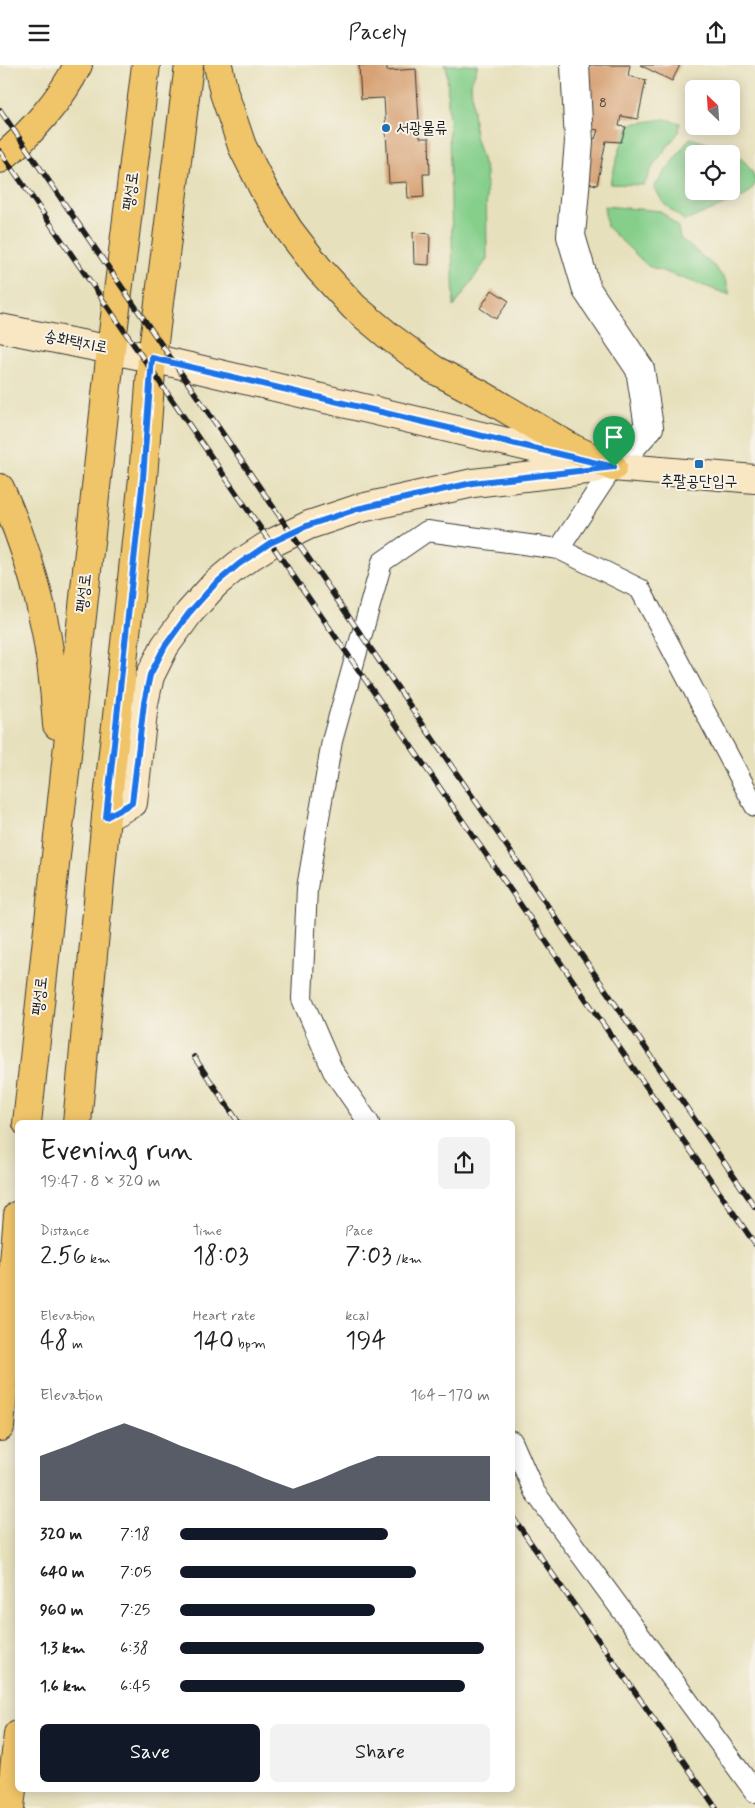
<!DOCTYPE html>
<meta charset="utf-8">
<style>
:root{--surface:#fff;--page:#f2f2f2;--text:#202124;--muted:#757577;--accent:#111827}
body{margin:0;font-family:Mynerve,"Poor Story",sans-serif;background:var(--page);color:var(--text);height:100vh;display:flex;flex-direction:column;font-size:19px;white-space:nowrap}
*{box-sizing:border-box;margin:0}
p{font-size:16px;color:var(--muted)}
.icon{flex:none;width:28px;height:28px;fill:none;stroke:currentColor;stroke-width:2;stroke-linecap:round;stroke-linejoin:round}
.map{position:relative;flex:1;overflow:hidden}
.details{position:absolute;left:15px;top:1055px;width:500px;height:672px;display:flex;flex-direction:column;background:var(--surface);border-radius:8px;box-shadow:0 2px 12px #0003}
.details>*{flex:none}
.needle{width:32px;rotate:335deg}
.tools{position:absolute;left:685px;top:15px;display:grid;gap:10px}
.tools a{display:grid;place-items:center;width:55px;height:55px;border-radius:8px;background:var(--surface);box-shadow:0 2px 12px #0003;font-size:25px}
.pin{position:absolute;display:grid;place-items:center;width:42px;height:42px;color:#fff;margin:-51px -21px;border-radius:50% 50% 50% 0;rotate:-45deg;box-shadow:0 0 5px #0007}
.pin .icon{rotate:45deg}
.round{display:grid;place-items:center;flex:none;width:52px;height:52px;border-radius:8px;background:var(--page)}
.headline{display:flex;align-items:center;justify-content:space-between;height:85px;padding:0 25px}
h1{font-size:28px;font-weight:600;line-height:38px}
.stats{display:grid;grid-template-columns:repeat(3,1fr);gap:8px;height:85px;padding:5px 25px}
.stats div{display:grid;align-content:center}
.stats b{font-size:25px;font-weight:600}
.stats small{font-size:14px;font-weight:400}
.stats p{font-size:14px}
.chart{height:140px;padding:10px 25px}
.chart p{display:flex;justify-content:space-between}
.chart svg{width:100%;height:90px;margin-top:5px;fill:var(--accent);opacity:.7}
.primary-button{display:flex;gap:10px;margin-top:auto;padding:10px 25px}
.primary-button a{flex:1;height:58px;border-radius:8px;background:var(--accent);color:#fff;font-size:20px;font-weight:600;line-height:58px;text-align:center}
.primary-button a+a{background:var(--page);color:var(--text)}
ul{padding:0 25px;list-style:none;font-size:16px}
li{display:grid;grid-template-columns:80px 60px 1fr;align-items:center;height:38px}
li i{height:12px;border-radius:6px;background:var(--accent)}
header{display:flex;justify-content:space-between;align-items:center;height:65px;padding:0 25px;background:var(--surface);font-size:22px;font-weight:600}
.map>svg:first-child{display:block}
.green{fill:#85cf8b;stroke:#507654;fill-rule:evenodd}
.building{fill:#d7a274}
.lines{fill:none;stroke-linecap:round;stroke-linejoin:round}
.lane-casing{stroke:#3a3934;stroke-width:22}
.street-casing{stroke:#3a3934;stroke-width:30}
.secondary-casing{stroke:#3a3934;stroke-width:30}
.primary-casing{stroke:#3a3934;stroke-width:30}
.lane{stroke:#fff;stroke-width:20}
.street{stroke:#fff;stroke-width:28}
.secondary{stroke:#f9e7c3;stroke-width:28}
.primary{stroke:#f0c469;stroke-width:28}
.rail-casing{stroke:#1c1c1c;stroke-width:5.5}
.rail{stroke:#f7f3e8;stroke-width:4;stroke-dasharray:11;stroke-linecap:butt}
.route-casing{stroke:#fff;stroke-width:10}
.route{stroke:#1a73e8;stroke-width:6}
.poi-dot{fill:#1f6fb2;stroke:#f7f3e8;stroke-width:2}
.labels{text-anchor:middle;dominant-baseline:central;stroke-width:4;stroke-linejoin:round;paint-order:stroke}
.number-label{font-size:14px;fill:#4b3e32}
.poi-label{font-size:16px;fill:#1c1c1c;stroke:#f7f3e8;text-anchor:start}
.street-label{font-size:16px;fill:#1c1c1c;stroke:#f7f3e8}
</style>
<header><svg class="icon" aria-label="menu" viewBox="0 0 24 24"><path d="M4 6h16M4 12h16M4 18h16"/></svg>Pacely<svg class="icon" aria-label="share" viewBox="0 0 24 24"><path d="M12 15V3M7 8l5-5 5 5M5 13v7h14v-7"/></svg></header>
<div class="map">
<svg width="755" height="1743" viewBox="0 0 755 1743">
<rect width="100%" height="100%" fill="#f7f3e8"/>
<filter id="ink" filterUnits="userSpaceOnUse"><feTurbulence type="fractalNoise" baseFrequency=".02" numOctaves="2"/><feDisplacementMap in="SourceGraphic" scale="10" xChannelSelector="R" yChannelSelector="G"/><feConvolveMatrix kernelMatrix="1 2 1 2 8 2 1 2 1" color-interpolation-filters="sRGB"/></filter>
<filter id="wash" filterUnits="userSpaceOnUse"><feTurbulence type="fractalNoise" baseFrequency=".0096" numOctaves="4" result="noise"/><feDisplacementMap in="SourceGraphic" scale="20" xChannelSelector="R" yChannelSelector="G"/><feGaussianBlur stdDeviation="1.12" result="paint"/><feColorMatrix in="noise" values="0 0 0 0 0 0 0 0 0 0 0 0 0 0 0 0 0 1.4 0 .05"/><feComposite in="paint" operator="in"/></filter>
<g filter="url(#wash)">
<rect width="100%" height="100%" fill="#e7e0bc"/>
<g class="green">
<path d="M 444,0 L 478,0 L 471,18 L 475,71 L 486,107 L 487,194 L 454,242 L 447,4 Z"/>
<path d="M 665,54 L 680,58 L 679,67 L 654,99 L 644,120 L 610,119 L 620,83 L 630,59 Z"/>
<path d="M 690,73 C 714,81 755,89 755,120 L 745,131 L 685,156 L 664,139 L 654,122 ZM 694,89 L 731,89 L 731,126 L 694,126 Z"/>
<path d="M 604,141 L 661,146 L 678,162 L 680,173 L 715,202 L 726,216 L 730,230 L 648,201 L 607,162 Z"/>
</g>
<g id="blocks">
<g class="building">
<path d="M 359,0 L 387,0 L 387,6 L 416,4 L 420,73 L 429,73 L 430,109 L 423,109 L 424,132 L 408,133 L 407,117 L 389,118 L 384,33 L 361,34 Z"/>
<path d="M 587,0 L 630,0 L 628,11 L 646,15 L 638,54 L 621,51 L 619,61 L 626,62 L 621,77 L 606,76 L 597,120 L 583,117 L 592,73 L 595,74 L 598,65 L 583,62 Z"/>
<path d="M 640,0 L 680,0 L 672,16 Z"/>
<path d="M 413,167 L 430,169 L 429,200 L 414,199 Z"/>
<path d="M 492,225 L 509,236 L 496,254 L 480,243 Z"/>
</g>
</g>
</g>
<g filter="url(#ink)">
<use href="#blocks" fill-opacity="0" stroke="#3a3934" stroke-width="1"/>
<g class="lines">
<defs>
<g id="lane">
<path d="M 559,484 L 613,402"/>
<path d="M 369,1058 L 333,1006 L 302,934 L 307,823 L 332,676 L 382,497 L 427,466 L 559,484 L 640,524 L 755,741"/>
<path d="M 512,1376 L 534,1426 L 755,1727"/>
</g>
<path id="street" d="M 575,0 L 579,77 L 571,171 L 587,225 L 640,304 L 649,362 L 613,402"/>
<g id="secondary">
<path d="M 0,263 L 152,293 L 613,402 L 755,414"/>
<path d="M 106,752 L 133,738 L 144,638 L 150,611 L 165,581 L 189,548 L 215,519 L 239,499 L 270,479 L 309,460 L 357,444 L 473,418 L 595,404"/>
</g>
<g id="primary">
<path d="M 218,0 L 224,28 L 242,81 L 263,123 L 289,165 L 319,204 L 354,242 L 390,272 L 433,304 L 484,331 L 572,383 L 613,402"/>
<path d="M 0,94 C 29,71 62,33 78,0"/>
<path d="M 0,423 C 36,502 52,574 57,660"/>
<path d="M 27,1058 L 111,284 L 146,0"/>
<path d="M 77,1058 L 106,752 L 143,413 L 152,293 L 189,0"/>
<path d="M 0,1362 L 18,1150"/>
<path d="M 10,1743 L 18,1669"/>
</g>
</defs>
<use href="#lane" class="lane-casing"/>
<use href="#street" class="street-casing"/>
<use href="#secondary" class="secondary-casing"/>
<use href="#primary" class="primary-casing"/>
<use href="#lane" class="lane"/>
<use href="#street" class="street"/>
<use href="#secondary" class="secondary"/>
<use href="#primary" class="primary"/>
<defs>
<g id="rail">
<path d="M 0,45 L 755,1142"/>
<path d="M 0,86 L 755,1179"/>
<path d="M 194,992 L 239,1058"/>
<path d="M 512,1451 L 716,1743"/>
</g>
</defs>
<use href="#rail" class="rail-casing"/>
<use href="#rail" class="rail"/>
</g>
</g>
<g class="lines" filter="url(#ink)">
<defs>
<path id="route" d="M 152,293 L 614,402 L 472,418 L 357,444 L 309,460 L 270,478 L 239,499 L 215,519 L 189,548 L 165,581 L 150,610 L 144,638 L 132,738 L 106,752 L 143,413 Z"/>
</defs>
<use href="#route" class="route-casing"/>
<use href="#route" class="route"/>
</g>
<g class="poi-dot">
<circle cx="386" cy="63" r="5"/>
<rect x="694" y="394" width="10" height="10" rx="2.5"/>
</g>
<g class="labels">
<g class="number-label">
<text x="603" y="38">8</text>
</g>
<g class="poi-label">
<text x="396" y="63">서광물류</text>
<text x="699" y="416" text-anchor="middle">추팔공단입구</text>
</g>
<g class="street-label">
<text transform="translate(131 126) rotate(-83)">팽성로</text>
<text transform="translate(76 277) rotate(11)">송화택지로</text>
<text transform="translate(84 528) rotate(-84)">팽성로</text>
<text transform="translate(40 931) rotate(-84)">팽성로</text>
</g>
</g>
</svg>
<div class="tools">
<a><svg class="needle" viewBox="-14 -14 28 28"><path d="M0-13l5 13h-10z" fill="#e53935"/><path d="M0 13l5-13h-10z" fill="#757577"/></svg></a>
<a><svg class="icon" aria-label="locate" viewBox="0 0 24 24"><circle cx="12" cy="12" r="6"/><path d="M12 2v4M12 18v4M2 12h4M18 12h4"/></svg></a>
</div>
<div class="pin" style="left:614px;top:402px;background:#1e9e55"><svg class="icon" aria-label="arrive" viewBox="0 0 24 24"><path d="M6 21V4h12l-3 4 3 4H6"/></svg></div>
<section class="details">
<div class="headline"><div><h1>Evening run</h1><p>19:47 · 8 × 320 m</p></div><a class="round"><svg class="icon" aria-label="share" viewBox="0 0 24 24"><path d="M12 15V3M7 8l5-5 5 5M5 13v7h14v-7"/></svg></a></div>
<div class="stats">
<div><p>Distance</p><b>2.56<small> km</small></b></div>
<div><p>Time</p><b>18:03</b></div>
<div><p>Pace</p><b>7:03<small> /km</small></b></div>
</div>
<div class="stats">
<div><p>Elevation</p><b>48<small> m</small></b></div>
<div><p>Heart rate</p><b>140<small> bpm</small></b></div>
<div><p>kcal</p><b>194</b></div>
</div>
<div class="chart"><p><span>Elevation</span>164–170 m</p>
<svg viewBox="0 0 160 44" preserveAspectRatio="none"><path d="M0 44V22L10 17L20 11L30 6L40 11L50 17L60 22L70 27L80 33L90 38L100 33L110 27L120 22L130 22L140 22L150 22L160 22V44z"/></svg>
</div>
<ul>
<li><b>320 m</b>7:18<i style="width:67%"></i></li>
<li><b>640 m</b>7:05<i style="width:76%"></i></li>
<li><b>960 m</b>7:25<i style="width:63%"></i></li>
<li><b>1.3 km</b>6:38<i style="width:98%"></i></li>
<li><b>1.6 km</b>6:45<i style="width:92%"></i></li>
</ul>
<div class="primary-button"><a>Save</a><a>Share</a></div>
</section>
</div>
